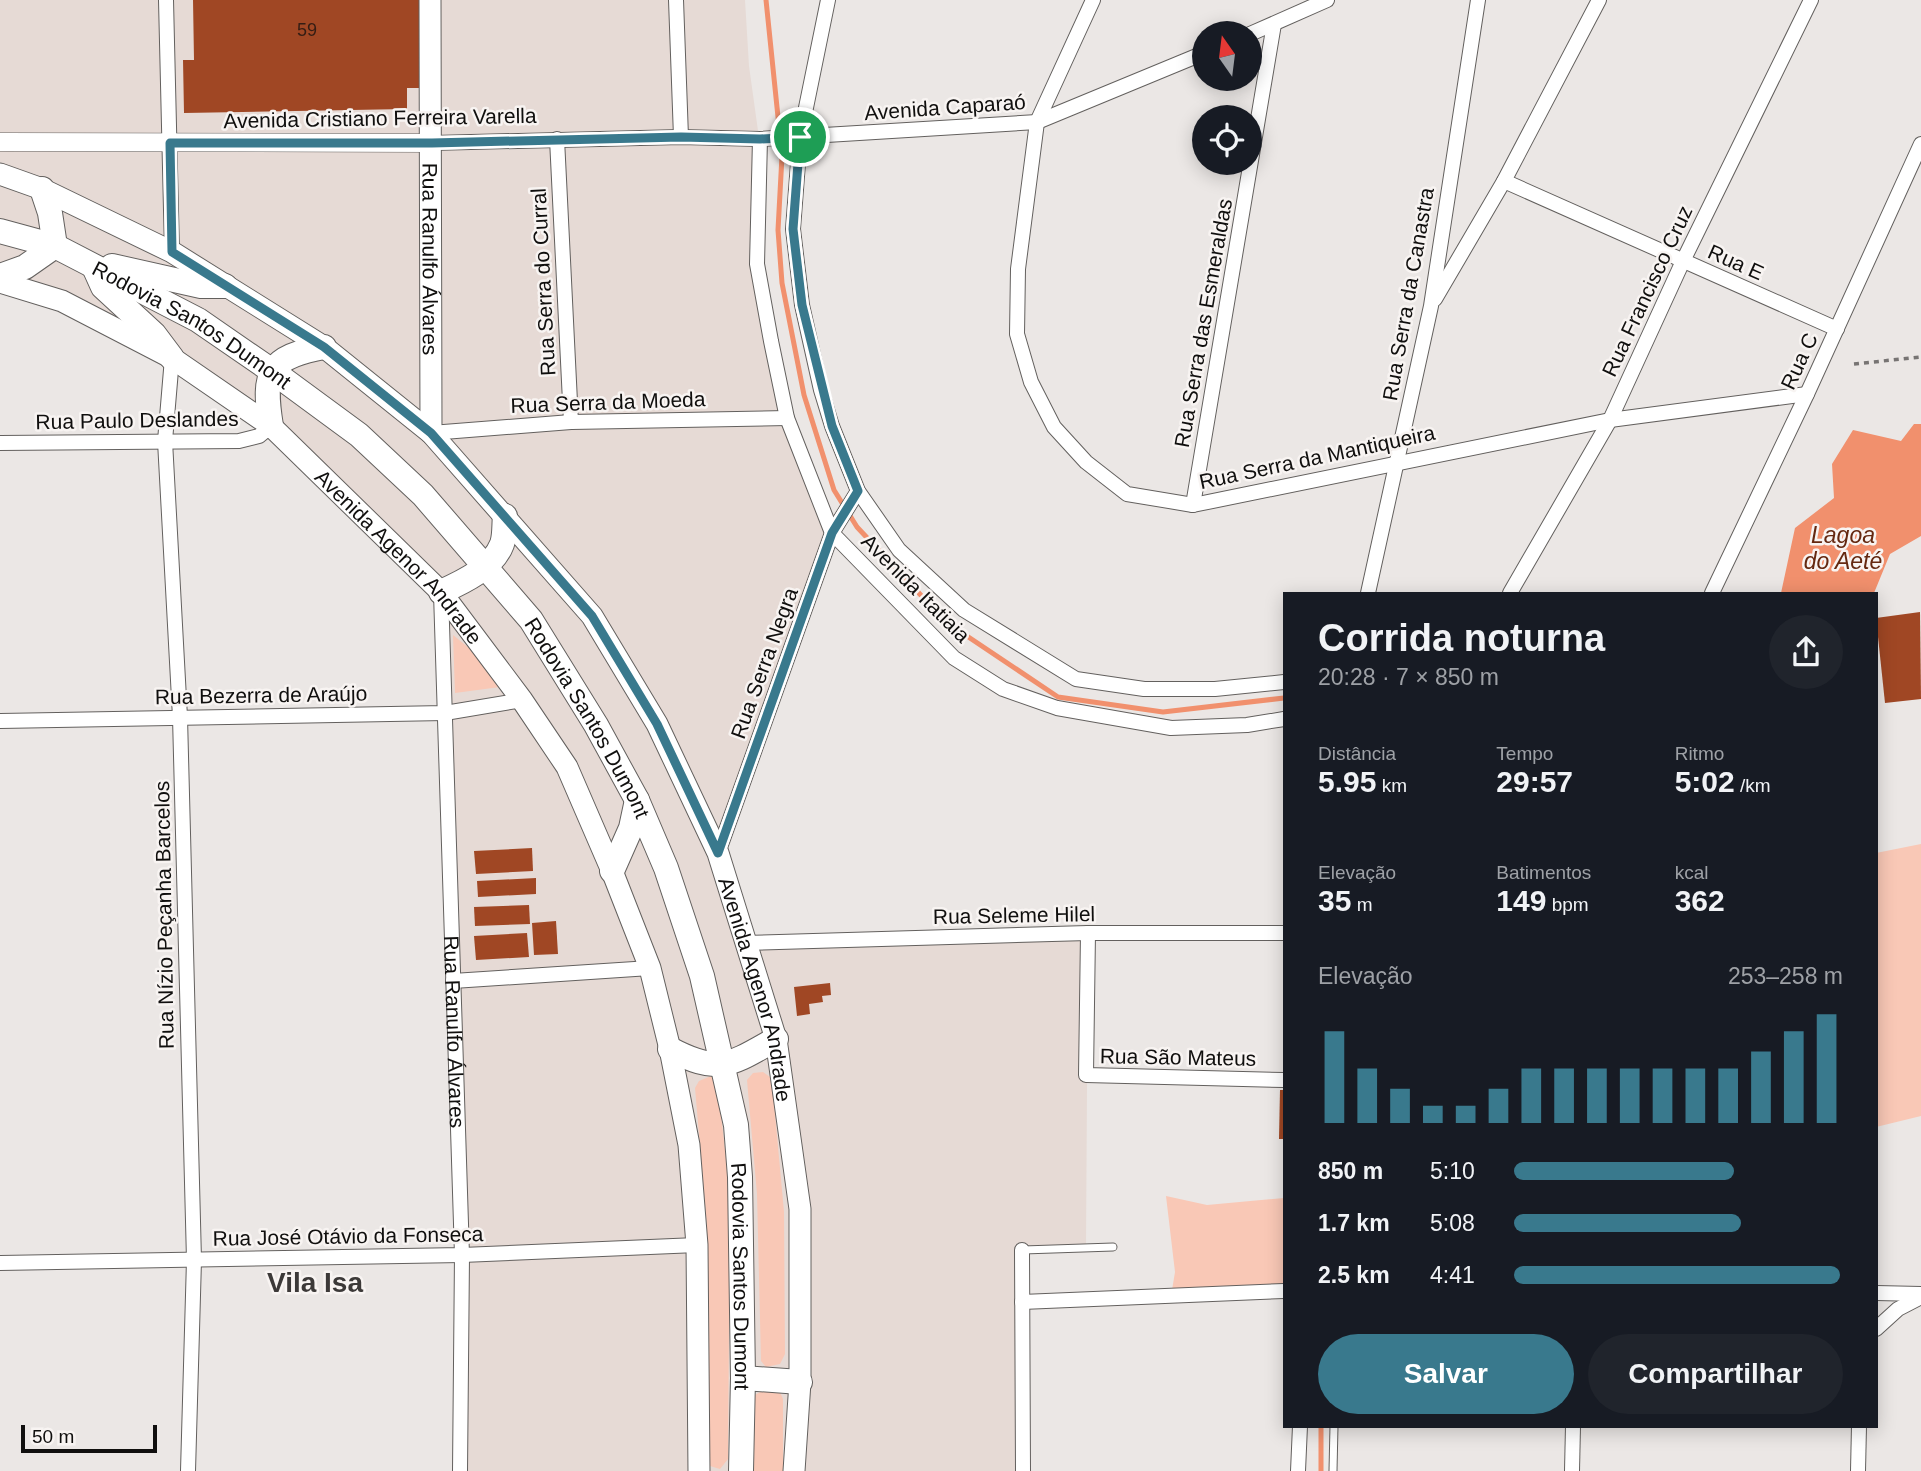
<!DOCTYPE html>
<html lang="pt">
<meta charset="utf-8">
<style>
:root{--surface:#171b24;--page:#20242c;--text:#f1f3f6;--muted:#9ea1a6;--accent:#39798d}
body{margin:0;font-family:Helvetica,sans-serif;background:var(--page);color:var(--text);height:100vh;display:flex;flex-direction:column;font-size:26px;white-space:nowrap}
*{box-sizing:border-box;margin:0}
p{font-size:23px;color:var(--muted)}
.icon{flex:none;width:38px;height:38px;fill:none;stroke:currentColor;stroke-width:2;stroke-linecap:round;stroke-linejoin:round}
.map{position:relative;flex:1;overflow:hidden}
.sheet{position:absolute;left:1283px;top:592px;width:595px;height:836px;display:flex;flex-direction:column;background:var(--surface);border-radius:0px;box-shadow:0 4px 18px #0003}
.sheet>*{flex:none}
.needle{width:46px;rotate:346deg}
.fabs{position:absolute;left:1192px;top:21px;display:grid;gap:14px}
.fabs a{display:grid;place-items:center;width:70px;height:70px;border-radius:50%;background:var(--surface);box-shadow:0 4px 18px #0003;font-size:35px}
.scale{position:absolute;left:21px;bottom:18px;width:136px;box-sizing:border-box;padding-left:7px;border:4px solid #100f0e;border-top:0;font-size:19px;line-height:24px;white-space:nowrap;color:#100f0e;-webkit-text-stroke:5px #f8f4f2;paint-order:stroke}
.pin{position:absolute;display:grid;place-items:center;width:60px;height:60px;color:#fff;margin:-30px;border:4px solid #fff;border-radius:50%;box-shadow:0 2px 7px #0007}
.round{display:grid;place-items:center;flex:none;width:74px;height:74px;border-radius:37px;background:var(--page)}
.overview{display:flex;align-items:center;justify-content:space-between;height:119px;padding:0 35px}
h1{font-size:38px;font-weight:800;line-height:52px}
.metrics{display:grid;grid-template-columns:repeat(3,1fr);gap:10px;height:119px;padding:7px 35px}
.metrics div{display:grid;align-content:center}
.metrics b{font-size:30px;font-weight:800}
.metrics small{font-size:19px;font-weight:400}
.metrics p{font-size:19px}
.chart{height:196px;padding:14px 35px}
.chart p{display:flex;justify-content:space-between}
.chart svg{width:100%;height:126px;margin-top:7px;stroke:var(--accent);stroke-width:6}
.primary-button{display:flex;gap:14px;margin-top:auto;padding:14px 35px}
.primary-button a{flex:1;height:80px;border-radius:42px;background:var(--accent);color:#fff;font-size:28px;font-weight:800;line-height:80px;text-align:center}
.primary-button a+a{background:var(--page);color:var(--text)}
ul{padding:0 35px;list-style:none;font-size:23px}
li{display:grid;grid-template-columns:112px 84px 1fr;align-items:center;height:52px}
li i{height:18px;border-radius:9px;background:var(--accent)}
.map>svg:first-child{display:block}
.built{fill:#e6dad5}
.green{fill:#f9c8b6}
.water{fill:#f1906d}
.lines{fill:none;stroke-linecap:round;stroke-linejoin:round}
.stream{stroke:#f1906d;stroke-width:5}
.building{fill:#a04724}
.service-casing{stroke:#63605e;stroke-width:9}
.minor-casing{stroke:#63605e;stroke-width:16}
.tertiary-casing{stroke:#63605e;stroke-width:19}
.secondary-casing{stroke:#63605e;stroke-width:23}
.trunk-casing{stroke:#63605e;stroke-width:26}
.path{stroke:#777473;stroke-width:3.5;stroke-dasharray:5 5;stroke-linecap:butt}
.service{stroke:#fff;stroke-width:7}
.minor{stroke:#fff;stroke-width:14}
.tertiary{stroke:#fff;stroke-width:18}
.secondary{stroke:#fff;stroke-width:21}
.trunk{stroke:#fff;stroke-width:24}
.route-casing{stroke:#fff;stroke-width:14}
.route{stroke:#39798d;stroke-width:9}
.labels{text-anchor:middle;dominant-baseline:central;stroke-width:5;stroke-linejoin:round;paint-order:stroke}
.number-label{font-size:18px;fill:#341d14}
.street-label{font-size:21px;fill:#100f0e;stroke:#f8f4f2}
.water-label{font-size:23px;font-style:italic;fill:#652810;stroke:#f8f4f2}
.district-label{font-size:28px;font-weight:bold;fill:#3c3938;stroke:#f8f4f2}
</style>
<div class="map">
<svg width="1921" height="1471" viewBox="0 0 1921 1471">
<rect width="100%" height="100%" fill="#ebe7e5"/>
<path class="built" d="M 0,0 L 745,0 L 749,66 L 759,138 L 757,228 L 787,417 L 832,533 L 718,854 L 745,943 L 1088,934 L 1086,1247 L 1022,1250 L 1022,1471 L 456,1471 L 457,1347 L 441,592 L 271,427 L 172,358 L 0,282 Z"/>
<g class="green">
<path d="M 453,635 L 469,648 L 500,687 L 455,693 Z"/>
<path d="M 1921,844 L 1921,1116 L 1876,1127 L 1876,853 Z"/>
<path d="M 763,1072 L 770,1077 L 773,1092 L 784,1212 L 785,1354 L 780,1364 L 766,1367 L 761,1361 L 757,1194 L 747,1080 L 753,1073 Z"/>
<path d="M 711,1076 L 717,1082 L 730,1192 L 728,1459 L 720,1469 L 710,1466 L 706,1457 L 707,1227 L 695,1088 L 699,1081 Z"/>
<path d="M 1166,1196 L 1207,1205 L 1284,1198 L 1284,1287 L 1172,1290 L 1175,1272 Z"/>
<path d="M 766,1389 L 779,1390 L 783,1399 L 783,1471 L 754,1471 L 753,1396 Z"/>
</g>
<path class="water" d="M 1914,424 L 1921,424 L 1921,536 L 1890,554 L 1874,593 L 1781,593 L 1795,528 L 1834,498 L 1832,464 L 1853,430 L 1901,441 Z"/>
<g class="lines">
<g class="stream">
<path d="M 766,0 L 782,156 L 778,230 L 782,283 L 804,395 L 834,490 L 857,527 L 946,622 L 1058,697 L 1163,712 L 1284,698"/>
<path d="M 1321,1426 L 1321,1471"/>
</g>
</g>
<g class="building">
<path d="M 193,0 L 420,0 L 421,88 L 407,88 L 407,109 L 184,113 L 183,60 L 194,60 Z"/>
<path d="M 1920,612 L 1921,699 L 1885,703 L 1876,618 Z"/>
<path d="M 532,848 L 533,871 L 476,874 L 474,851 Z"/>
<path d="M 536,878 L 536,894 L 478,897 L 477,881 Z"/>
<path d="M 529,905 L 530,924 L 475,926 L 474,907 Z"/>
<path d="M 556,921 L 558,954 L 534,955 L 532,923 Z"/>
<path d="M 527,933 L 529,957 L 476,960 L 474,936 Z"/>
<path d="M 830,983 L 831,995 L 822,996 L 823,1002 L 809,1004 L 810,1014 L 797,1016 L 794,987 Z"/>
<path d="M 1280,1090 L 1284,1090 L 1284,1139 L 1279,1139 Z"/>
</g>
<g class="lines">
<defs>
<g id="service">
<path d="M 1023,1250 L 1113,1247"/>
<path d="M 1333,1471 L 1334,1426"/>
</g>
<g id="minor">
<path d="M 166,0 L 172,252"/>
<path d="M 676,0 L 681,137"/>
<path d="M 828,0 L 800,137 L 793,229 L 802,305 L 821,390 L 832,426 L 858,491 L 899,550 L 964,610 L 1076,679 L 1144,689 L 1215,689 L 1284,682"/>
<path d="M 1093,0 L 1037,122 L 1018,269 L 1017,334 L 1031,382 L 1054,427 L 1086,462 L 1127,494 L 1193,505 L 1610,420 L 1807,394"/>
<path d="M 1250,34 L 1327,0"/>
<path d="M 557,139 L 571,422"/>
<path d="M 760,139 L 757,264 L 771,341 L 787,418 L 832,533 L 954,658 L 1003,689 L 1057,708 L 1171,728 L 1247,725 L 1284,719"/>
<path d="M 432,143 L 681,137 L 760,139 L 1037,122 L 1204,53"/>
<path d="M 1504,181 L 1837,329"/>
<path d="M 1435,299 L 1504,181 L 1599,0"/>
<path d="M 172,358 L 165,441 L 180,717 L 194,1260 L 188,1471"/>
<path d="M 431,433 L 571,422 L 787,418"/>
<path d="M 0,443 L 239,441 L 259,436 L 271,426"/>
<path d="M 1193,505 L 1274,24"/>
<path id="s1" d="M 441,593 L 462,1255 L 460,1471"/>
<path d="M 1368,593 L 1431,306 L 1478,0"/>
<path d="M 1510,593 L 1610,420 L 1683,261 L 1811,0"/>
<path d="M 1712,593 L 1807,394 L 1921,144"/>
<path d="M 0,721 L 445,713 L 522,700"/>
<path d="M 718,853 L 832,533 L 858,491"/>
<path d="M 1088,933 L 1086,1075 L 1284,1080"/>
<path d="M 744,943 L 1088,933 L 1284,933"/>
<path d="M 453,981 L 650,968"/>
<path d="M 1022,1250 L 1023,1471"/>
<path d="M 0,1263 L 462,1255 L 697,1245"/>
<path d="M 1876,1293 L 1921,1294"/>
<path d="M 1022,1302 L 1284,1291"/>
<path d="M 1876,1329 L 1898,1309 L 1921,1297"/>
<path d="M 1298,1471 L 1300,1426"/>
<path d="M 1572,1471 L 1573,1426"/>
<path d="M 1858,1471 L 1859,1426"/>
</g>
<path id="tertiary" d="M 0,142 L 432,143"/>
<g id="secondary">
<path id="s2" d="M 430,0 L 431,433"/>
<path id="s3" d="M 0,174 L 42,189 L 172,252 L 324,347 L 431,433 L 592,616 L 657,724 L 718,853 L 776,1039 L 800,1209 L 800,1382 L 794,1471"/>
<path id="s4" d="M 0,282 L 62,301 L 172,358 L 271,426 L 441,592 L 522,700 L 567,767 L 612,871 L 650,968 L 670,1049 L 689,1145 L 697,1245 L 699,1471"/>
</g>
<g id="trunk">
<path d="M 42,189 L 50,213 L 55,246"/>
<path id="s5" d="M 0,231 L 55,246 L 198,320 L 272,371 L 359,435 L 423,495 L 531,620 L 596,725 L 637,800 L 666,868 L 702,976 L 736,1125 L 740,1177 L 743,1378 L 741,1471"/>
<path d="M 112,266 L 201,286 L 225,286"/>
<path d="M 94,267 L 103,287 L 154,334 L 172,358"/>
<path d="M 0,276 L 25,267 L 55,246"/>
<path d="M 271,426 C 262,372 269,357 324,347"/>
<path d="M 441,592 C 463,582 493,568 502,544 C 505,536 504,524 505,516"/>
<path d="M 612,871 L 631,828 L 637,800"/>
<path d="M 670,1049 C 719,1075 730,1065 776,1039"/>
<path d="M 743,1378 L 800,1382"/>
</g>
</defs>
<use href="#service" class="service-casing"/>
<use href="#minor" class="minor-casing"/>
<use href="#tertiary" class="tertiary-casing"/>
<use href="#secondary" class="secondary-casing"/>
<use href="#trunk" class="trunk-casing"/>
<path class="path" d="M 1854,364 L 1921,357"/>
<use href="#service" class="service"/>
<use href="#minor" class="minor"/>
<use href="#tertiary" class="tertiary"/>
<use href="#secondary" class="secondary"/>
<use href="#trunk" class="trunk"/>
</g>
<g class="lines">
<defs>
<path id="route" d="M 681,137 L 760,139 L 800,137 L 793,229 L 802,305 L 832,426 L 858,491 L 832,533 L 718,853 L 657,724 L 592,616 L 431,433 L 324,347 L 172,252 L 170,143 L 432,143 Z"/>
</defs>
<use href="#route" class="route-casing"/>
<use href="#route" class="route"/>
</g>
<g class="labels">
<g class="number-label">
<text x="307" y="30">59</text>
</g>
<g class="street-label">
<text transform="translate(945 107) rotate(-4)">Avenida Caparaó</text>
<text transform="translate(380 118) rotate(-1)">Avenida Cristiano Ferreira Varella</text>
<text stroke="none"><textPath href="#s2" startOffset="259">Rua Ranulfo Álvares</textPath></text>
<text transform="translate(1736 262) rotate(24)">Rua E</text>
<text transform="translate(543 282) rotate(-93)">Rua Serra do Curral</text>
<text transform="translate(1647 291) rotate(-65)">Rua Francisco Cruz</text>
<text transform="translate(1408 294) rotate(-80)">Rua Serra da Canastra</text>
<text transform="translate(1203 323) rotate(-80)">Rua Serra das Esmeraldas</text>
<text stroke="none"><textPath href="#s5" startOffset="215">Rodovia Santos Dumont</textPath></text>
<text transform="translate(1799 361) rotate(-65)">Rua C</text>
<text transform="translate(608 402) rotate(-2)">Rua Serra da Moeda</text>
<text transform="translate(137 420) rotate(-1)">Rua Paulo Deslandes</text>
<text transform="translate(1317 457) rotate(-12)">Rua Serra da Mantiqueira</text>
<text stroke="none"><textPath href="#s4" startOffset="492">Avenida Agenor Andrade</textPath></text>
<text transform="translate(916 588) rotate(45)">Avenida Itatiaia</text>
<text transform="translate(764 663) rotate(-70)">Rua Serra Negra</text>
<text transform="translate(261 695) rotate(-1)">Rua Bezerra de Araújo</text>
<text stroke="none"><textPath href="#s5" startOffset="782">Rodovia Santos Dumont</textPath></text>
<text transform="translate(164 915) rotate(-91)">Rua Nízio Peçanha Barcelos</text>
<text transform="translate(1014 915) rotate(-1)">Rua Seleme Hilel</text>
<text stroke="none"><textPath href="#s3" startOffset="1160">Avenida Agenor Andrade</textPath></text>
<text stroke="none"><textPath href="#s1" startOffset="439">Rua Ranulfo Álvares</textPath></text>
<text transform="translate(1178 1057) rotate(1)">Rua São Mateus</text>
<text transform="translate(348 1236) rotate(-1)">Rua José Otávio da Fonseca</text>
<text stroke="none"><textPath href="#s5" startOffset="1370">Rodovia Santos Dumont</textPath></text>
</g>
<g class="water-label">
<text x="1843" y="535">Lagoa<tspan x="1843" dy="26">do Aeté</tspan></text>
</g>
<g class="district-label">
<text x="315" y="1282">Vila Isa</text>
</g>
</g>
</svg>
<div class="fabs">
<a><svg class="needle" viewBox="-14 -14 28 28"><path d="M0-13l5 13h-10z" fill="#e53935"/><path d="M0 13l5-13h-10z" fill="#9ea1a6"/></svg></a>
<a><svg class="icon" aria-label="locate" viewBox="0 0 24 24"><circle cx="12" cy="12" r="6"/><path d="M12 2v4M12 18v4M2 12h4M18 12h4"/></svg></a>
</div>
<div class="scale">50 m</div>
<div class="pin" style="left:800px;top:137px;background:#1e9e55"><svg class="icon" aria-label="arrive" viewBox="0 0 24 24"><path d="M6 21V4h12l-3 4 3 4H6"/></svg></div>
<section class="sheet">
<div class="overview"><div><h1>Corrida noturna</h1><p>20:28 · 7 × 850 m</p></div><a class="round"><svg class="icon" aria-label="share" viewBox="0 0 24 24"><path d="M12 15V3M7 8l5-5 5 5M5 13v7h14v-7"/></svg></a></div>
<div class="metrics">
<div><p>Distância</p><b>5.95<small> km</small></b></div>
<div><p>Tempo</p><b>29:57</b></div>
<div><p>Ritmo</p><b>5:02<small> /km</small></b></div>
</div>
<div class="metrics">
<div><p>Elevação</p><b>35<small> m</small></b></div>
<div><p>Batimentos</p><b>149<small> bpm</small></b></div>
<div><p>kcal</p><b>362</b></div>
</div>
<div class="chart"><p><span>Elevação</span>253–258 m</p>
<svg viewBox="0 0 160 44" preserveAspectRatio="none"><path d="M5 44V12M15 44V25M25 44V32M35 44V38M45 44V38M55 44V32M65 44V25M75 44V25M85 44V25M95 44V25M105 44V25M115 44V25M125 44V25M135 44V19M145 44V12M155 44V6"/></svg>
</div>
<ul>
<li><b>850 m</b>5:10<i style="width:67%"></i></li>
<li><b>1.7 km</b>5:08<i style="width:69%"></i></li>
<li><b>2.5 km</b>4:41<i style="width:99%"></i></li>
</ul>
<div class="primary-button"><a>Salvar</a><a>Compartilhar</a></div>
</section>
</div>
